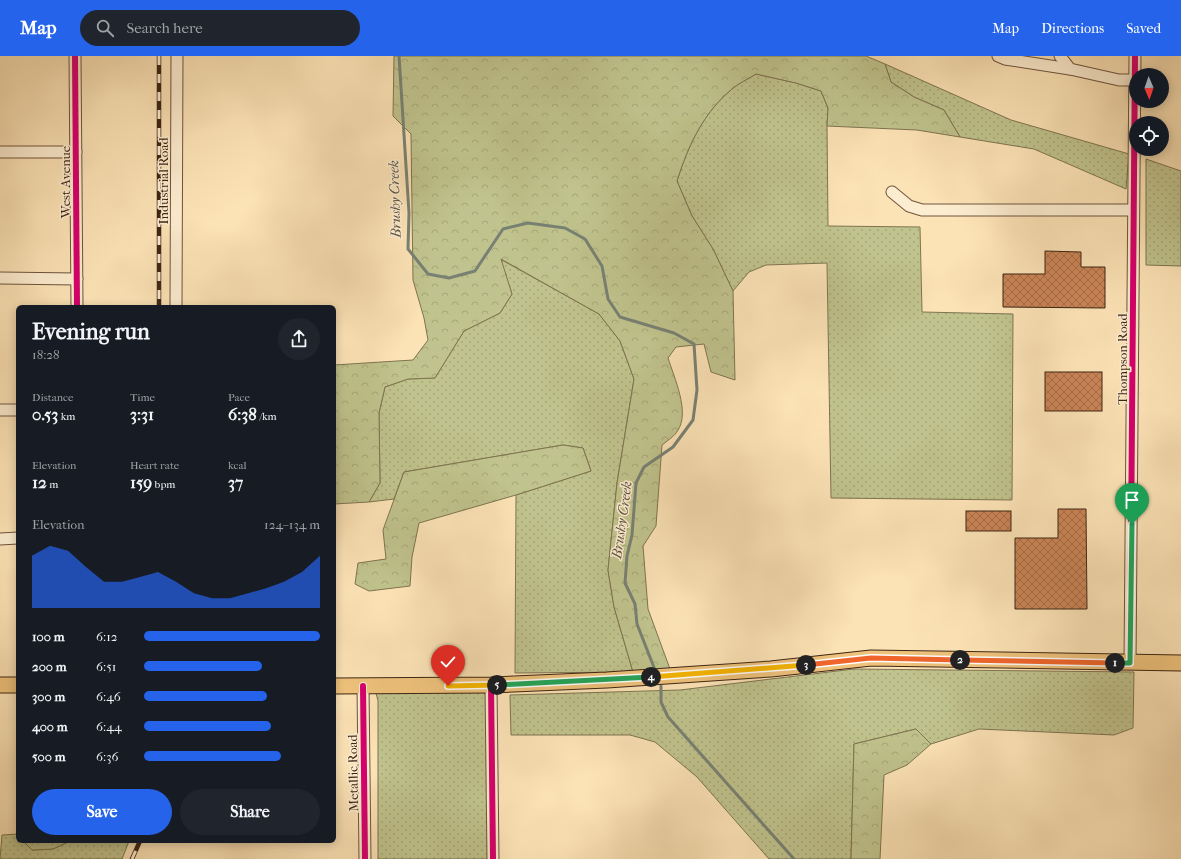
<!DOCTYPE html>
<meta charset="utf-8">
<style>
:root{--surface:#171b24;--page:#20242c;--text:#f1f3f6;--muted:#9ea1a6;--accent:#2563eb}
body{margin:0;font-family:"IM FELL French Canon",serif;background:var(--page);color:var(--text);height:100vh;display:flex;flex-direction:column;font-size:15px;white-space:nowrap}
*{box-sizing:border-box;margin:0}
p{font-size:13px;color:var(--muted)}
.icon{flex:none;width:22px;height:22px;fill:none;stroke:currentColor;stroke-width:2;stroke-linecap:round;stroke-linejoin:round}
.map{position:relative;flex:1;overflow:hidden}
.panel{position:absolute;left:16px;top:249px;width:320px;height:538px;display:flex;flex-direction:column;background:var(--surface);border-radius:6px;box-shadow:0 2px 10px #0003}
.panel>*{flex:none}
.needle{width:26px;rotate:178deg}
.buttons{position:absolute;left:1129px;top:12px;display:grid;gap:8px}
.buttons a{display:grid;place-items:center;width:40px;height:40px;border-radius:50%;background:var(--surface);box-shadow:0 2px 10px #0003;font-size:20px}
.pin{position:absolute;display:grid;place-items:center;width:34px;height:34px;color:#fff;margin:-41px -17px;border-radius:50% 50% 50% 0;rotate:-45deg;box-shadow:0 0 4px #0007}
.pin .icon{rotate:45deg}
.km{position:absolute;width:20px;height:20px;margin:-10px;border-radius:50%;background:#222;color:#fff;font-size:11px;line-height:20px;text-align:center}
.round{display:grid;place-items:center;flex:none;width:42px;height:42px;border-radius:21px;background:var(--page)}
.overview{display:flex;align-items:center;justify-content:space-between;height:68px;padding:0 16px}
h1{font-size:22px;font-weight:700;line-height:30px}
.figures{display:grid;grid-template-columns:repeat(3,1fr);gap:6px;height:68px;padding:4px 16px}
.figures div{display:grid;align-content:center}
.figures b{font-size:17px;font-weight:700}
.figures small{font-size:11px;font-weight:400}
.figures p{font-size:11px}
.chart{height:112px;padding:8px 16px}
.chart p{display:flex;justify-content:space-between}
.chart svg{width:100%;height:72px;margin-top:4px;fill:var(--accent);opacity:.7}
.primary-button{display:flex;gap:8px;margin-top:auto;padding:8px 16px}
.primary-button a{flex:1;height:46px;border-radius:24px;background:var(--accent);color:#fff;font-size:16px;font-weight:700;line-height:46px;text-align:center}
.primary-button a+a{background:var(--page);color:var(--text)}
ul{padding:0 16px;list-style:none;font-size:13px}
li{display:grid;grid-template-columns:64px 48px 1fr;align-items:center;height:30px}
li i{height:10px;border-radius:5px;background:var(--accent)}
header{display:flex;align-items:center;gap:24px;box-sizing:border-box;height:56px;padding:0 20px;background:var(--accent);color:#fff}
header strong{font-size:19px}
nav{display:flex;gap:22px;margin-inline-start:auto;font-size:14px}
.search{width:280px;height:36px;background:var(--page);display:flex;align-items:center;gap:10px;box-sizing:border-box;padding:0 14px;border-radius:22px;color:var(--muted);font-size:15px}
.map>svg:first-child{display:block}
.grass{fill:url(#grass-dots);stroke:#7f7450}
.forest{fill:url(#forest-crowns);stroke:#7f7450}
.lines{fill:none;stroke-linecap:round;stroke-linejoin:round}
.stream{stroke:#788173;stroke-width:3}
.building{fill:url(#building-cross-hatch);stroke:#3e2514}
.minor-casing{stroke:#6e543c;stroke-width:13}
.major-casing{stroke:#3e2514;stroke-width:17}
.minor{stroke:#fdedd0;stroke-width:11}
.major{stroke:#eec27b;stroke-width:15}
.rail-casing{stroke:#3e2514;stroke-width:4.5}
.rail{stroke:#fdedd0;stroke-width:3;stroke-dasharray:9;stroke-linecap:butt}
.cycleway-casing{stroke:#fdedd0;stroke-width:8}
.cycleway{stroke:#d6006c;stroke-width:6}
.split-1-casing{stroke:#fff;stroke-width:8}
.split-2-casing{stroke:#fff;stroke-width:8}
.split-3-casing{stroke:#fff;stroke-width:8}
.split-4-casing{stroke:#fff;stroke-width:8}
.split-5-casing{stroke:#fff;stroke-width:8}
.split-6-casing{stroke:#fff;stroke-width:8}
.split-1{stroke:#22a559;stroke-width:5}
.split-2{stroke:#f0652b;stroke-width:5}
.split-3{stroke:#f0652b;stroke-width:5}
.split-4{stroke:#f5b400;stroke-width:5}
.split-5{stroke:#22a559;stroke-width:5}
.split-6{stroke:#f5b400;stroke-width:5}
.labels{text-anchor:middle;dominant-baseline:central;stroke-width:3;stroke-linejoin:round;paint-order:stroke}
.street-label{font-size:13px;fill:#3e2514;stroke:#fdedd0}
.water-label{font-size:14px;font-style:italic;fill:#5b5343;stroke:#fdedd0}
</style>
<header>
<strong>Map</strong>
<div class="search"><svg class="icon" aria-label="search" viewBox="0 0 24 24"><circle cx="10" cy="10" r="6"/><path d="M15 15l6 6"/></svg>Search here</div>
<nav><a>Map</a><a>Directions</a><a>Saved</a></nav>
</header>
<div class="map">
<svg width="1181" height="803" viewBox="0 0 1181 803">
<defs>
<pattern id="grass-dots" width="8" height="8" patternUnits="userSpaceOnUse"><rect width="8" height="8" fill="#c0c38d"/><path d="M2 2h.1M6 6h.1" fill="none" stroke="#a6a779" stroke-width="1.8" stroke-linecap="round"/></pattern>
<pattern id="forest-crowns" width="20" height="18" patternUnits="userSpaceOnUse"><rect width="20" height="18" fill="#c0c38d"/><path d="M2 6a3 3 0 1 1 6 0M12 15a3 3 0 1 1 6 0" fill="none" stroke="#a6a779"/></pattern>
<pattern id="building-cross-hatch" width="8" height="8" patternUnits="userSpaceOnUse"><rect width="8" height="8" fill="#cb8557"/><path d="M0 0l8 8M0 8l8-8" fill="none" stroke="#a66d47"/></pattern>
</defs>
<rect width="100%" height="100%" fill="#fce3b6"/>
<filter id="stains"><feTurbulence type="fractalNoise" baseFrequency=".005" numOctaves="4"/><feColorMatrix values="0 0 0 0 .2 0 0 0 0 .09 0 0 0 0 .02 0 0 0 .5 -.17"/></filter>
<radialGradient id="worn" r=".72"><stop offset=".6" stop-color="#630" stop-opacity="0"/><stop offset="1" stop-color="#630" stop-opacity=".3"/></radialGradient>
<g class="grass">
<path d="M 885,8 L 1011,64 L 1129,98 L 1126,133 L 1034,93 L 960,81 L 944,54 L 914,41 L 891,26 Z"/>
<path d="M 756,18 L 796,27 L 821,35 L 828,52 L 827,70 L 828,170 L 920,171 L 922,256 L 1013,258 L 1012,444 L 831,442 L 827,207 L 766,209 L 749,216 L 733,235 L 713,193 L 692,160 L 677,125 C 688,90 703,57 732,33 C 739,27 748,23 756,18 Z"/>
<path d="M 1146,103 L 1181,115 L 1181,210 L 1146,209 Z"/>
<path d="M 500,203 L 599,258 L 620,285 L 634,323 L 617,427 L 608,514 L 614,551 L 633,616 L 515,617 L 516,439 L 591,415 L 583,392 L 563,389 L 404,416 L 394,443 L 369,446 L 380,427 L 379,357 L 385,331 L 408,323 L 435,322 L 464,275 L 500,257 L 512,238 Z"/>
<path d="M 854,613 L 1134,616 L 1133,672 L 1114,679 L 979,673 L 931,688 L 916,673 L 854,688 L 851,803 L 769,803 L 697,721 L 655,686 L 630,679 L 511,679 L 510,639 L 680,634 Z"/>
<path d="M 483,636 L 492,644 L 492,803 L 378,803 L 378,645 L 376,637 Z"/>
<path d="M 18,778 L 18,785 L 23,785 L 32,794 L 53,793 L 70,785 L 129,785 L 122,803 L 0,803 L 2,779 Z"/>
</g>
<g class="forest">
<path d="M 394,0 L 866,0 L 885,8 L 891,26 L 914,41 L 944,54 L 960,81 L 917,74 L 827,70 L 828,52 L 821,35 L 796,27 L 756,18 C 748,23 739,27 732,33 C 703,57 688,90 677,125 L 692,160 L 713,193 L 733,235 L 735,324 L 711,316 L 704,288 L 676,291 L 668,302 C 674,321 690,356 678,374 C 675,380 667,385 662,389 L 656,470 L 643,490 L 648,553 L 670,613 L 633,616 L 614,551 L 608,514 L 617,427 L 634,323 L 620,285 L 599,258 L 501,203 L 512,238 L 500,257 L 464,275 L 435,322 L 408,323 L 385,331 L 379,357 L 380,427 L 369,446 L 334,448 L 334,309 L 413,304 L 428,284 L 424,262 L 413,224 L 411,78 L 393,60 Z"/>
<path d="M 563,389 L 583,392 L 591,415 L 516,439 L 419,467 L 412,501 L 410,530 L 369,535 L 355,528 L 358,507 L 386,503 L 383,474 L 404,416 Z"/>
<path d="M 916,673 L 931,688 L 907,709 L 884,719 L 880,803 L 851,803 L 854,688 Z"/>
<path d="M 23,785 L 70,785 L 53,793 L 32,794 Z"/>
</g>
<g class="lines">
<g class="stream">
<path d="M 399,0 L 409,157 L 408,193 L 428,218 L 449,222 L 475,215 L 503,173 L 528,167 L 565,172 L 585,183 L 602,210 L 608,243 L 620,261 L 674,277 L 694,288 L 697,334 L 693,364 L 673,391 L 644,411 L 636,427 L 632,479 L 627,500 L 625,527 L 635,548 L 637,568 L 655,614"/>
<path d="M 661,630 L 661,646 L 668,661 L 794,803"/>
</g>
</g>
<g class="building">
<path d="M 1045,195 L 1081,196 L 1081,211 L 1105,211 L 1105,252 L 1003,251 L 1003,218 L 1045,218 Z"/>
<rect x="1045" y="316" width="57" height="39"/>
<path d="M 1058,453 L 1086,453 L 1087,553 L 1015,553 L 1015,482 L 1058,482 Z"/>
<rect x="966" y="455" width="45" height="20"/>
</g>
<g class="lines">
<defs>
<g id="minor">
<path d="M 75,0 L 77,251"/>
<path d="M 998,0 L 1005,3 L 1070,13"/>
<path d="M 1060,0 L 1070,13 L 1119,24 L 1135,24"/>
<path d="M 0,96 L 76,96"/>
<path d="M 892,136 L 909,150 L 922,154 L 1133,154"/>
<path d="M 0,222 L 77,223"/>
<path d="M 176,251 L 177,0"/>
<path d="M 0,354 L 18,354"/>
<path d="M 0,483 L 18,482"/>
<path d="M 1130,607 L 1135,0"/>
<path d="M 491,629 L 493,803"/>
<path d="M 363,630 L 365,803"/>
</g>
<g id="major">
<path d="M 0,629 L 18,629"/>
<path d="M 334,630 L 491,629 L 607,624 L 771,613 L 871,602 L 1181,607"/>
</g>
</defs>
<use href="#minor" class="minor-casing"/>
<use href="#major" class="major-casing"/>
<use href="#minor" class="minor"/>
<use href="#major" class="major"/>
<defs>
<g id="rail">
<path d="M 159,0 L 159,251"/>
<path d="M 132,803 L 140,785"/>
</g>
</defs>
<use href="#rail" class="rail-casing"/>
<use href="#rail" class="rail"/>
<defs>
<g id="cycleway">
<path d="M 75,0 L 77,251"/>
<path d="M 1130,607 L 1135,0"/>
<path d="M 491,629 L 493,803"/>
<path d="M 363,630 L 365,803"/>
</g>
</defs>
<use href="#cycleway" class="cycleway-casing"/>
<use href="#cycleway" class="cycleway"/>
</g>
<g class="lines">
<defs>
<path id="split-1" d="M 1115,607 L 1130,607 L 1132,468"/>
<path id="split-2" d="M 960,604 L 1115,607"/>
<path id="split-3" d="M 806,609 L 871,602 L 960,604"/>
<path id="split-4" d="M 651,621 L 806,609"/>
<path id="split-5" d="M 497,629 L 651,621"/>
<path id="split-6" d="M 448,630 L 497,629"/>
</defs>
<use href="#split-1" class="split-1-casing"/>
<use href="#split-2" class="split-2-casing"/>
<use href="#split-3" class="split-3-casing"/>
<use href="#split-4" class="split-4-casing"/>
<use href="#split-5" class="split-5-casing"/>
<use href="#split-6" class="split-6-casing"/>
<use href="#split-1" class="split-1"/>
<use href="#split-2" class="split-2"/>
<use href="#split-3" class="split-3"/>
<use href="#split-4" class="split-4"/>
<use href="#split-5" class="split-5"/>
<use href="#split-6" class="split-6"/>
</g>
<g class="labels">
<g class="street-label">
<text transform="translate(163 125) rotate(-90)">Industrial Road</text>
<text transform="translate(65 126) rotate(-90)">West Avenue</text>
<text transform="translate(1122 303) rotate(-90)">Thompson Road</text>
<text transform="translate(353 717) rotate(-91)">Metallic Road</text>
</g>
<g class="water-label">
<text transform="translate(395 143) rotate(-92)">Brushy Creek</text>
<text transform="translate(622 464) rotate(-82)">Brushy Creek</text>
</g>
</g>
<rect width="100%" height="100%" filter="url(#stains)"/>
<rect width="100%" height="100%" fill="url(#worn)"/>
</svg>
<div class="buttons">
<a><svg class="needle" viewBox="-14 -14 28 28"><path d="M0-13l5 13h-10z" fill="#e53935"/><path d="M0 13l5-13h-10z" fill="#9ea1a6"/></svg></a>
<a><svg class="icon" aria-label="locate" viewBox="0 0 24 24"><circle cx="12" cy="12" r="6"/><path d="M12 2v4M12 18v4M2 12h4M18 12h4"/></svg></a>
</div>
<div class="pin" style="left:1132px;top:468px;background:#1e9e55"><svg class="icon" aria-label="arrive" viewBox="0 0 24 24"><path d="M6 21V4h12l-3 4 3 4H6"/></svg></div>
<div class="pin" style="left:448px;top:630px;background:#d93025"><svg class="icon" aria-label="check" viewBox="0 0 24 24"><path d="M5 12l5 5 9-10"/></svg></div>
<b class="km" style="left:1115px;top:607px">1</b>
<b class="km" style="left:960px;top:604px">2</b>
<b class="km" style="left:806px;top:609px">3</b>
<b class="km" style="left:651px;top:621px">4</b>
<b class="km" style="left:497px;top:629px">5</b>
<section class="panel">
<div class="overview"><div><h1>Evening run</h1><p>18:28</p></div><a class="round"><svg class="icon" aria-label="share" viewBox="0 0 24 24"><path d="M12 15V3M7 8l5-5 5 5M5 13v7h14v-7"/></svg></a></div>
<div class="figures">
<div><p>Distance</p><b>0.53<small> km</small></b></div>
<div><p>Time</p><b>3:31</b></div>
<div><p>Pace</p><b>6:38<small> /km</small></b></div>
</div>
<div class="figures">
<div><p>Elevation</p><b>12<small> m</small></b></div>
<div><p>Heart rate</p><b>159<small> bpm</small></b></div>
<div><p>kcal</p><b>37</b></div>
</div>
<div class="chart"><p><span>Elevation</span>124–134 m</p>
<svg viewBox="0 0 160 44" preserveAspectRatio="none"><path d="M0 44V12L10 6L20 9L30 19L40 28L50 28L60 25L70 22L80 28L90 35L100 38L110 38L120 35L130 32L140 28L150 22L160 12V44z"/></svg>
</div>
<ul>
<li><b>100 m</b>6:12<i style="width:100%"></i></li>
<li><b>200 m</b>6:51<i style="width:67%"></i></li>
<li><b>300 m</b>6:46<i style="width:70%"></i></li>
<li><b>400 m</b>6:44<i style="width:72%"></i></li>
<li><b>500 m</b>6:36<i style="width:78%"></i></li>
</ul>
<div class="primary-button"><a>Save</a><a>Share</a></div>
</section>
</div>
